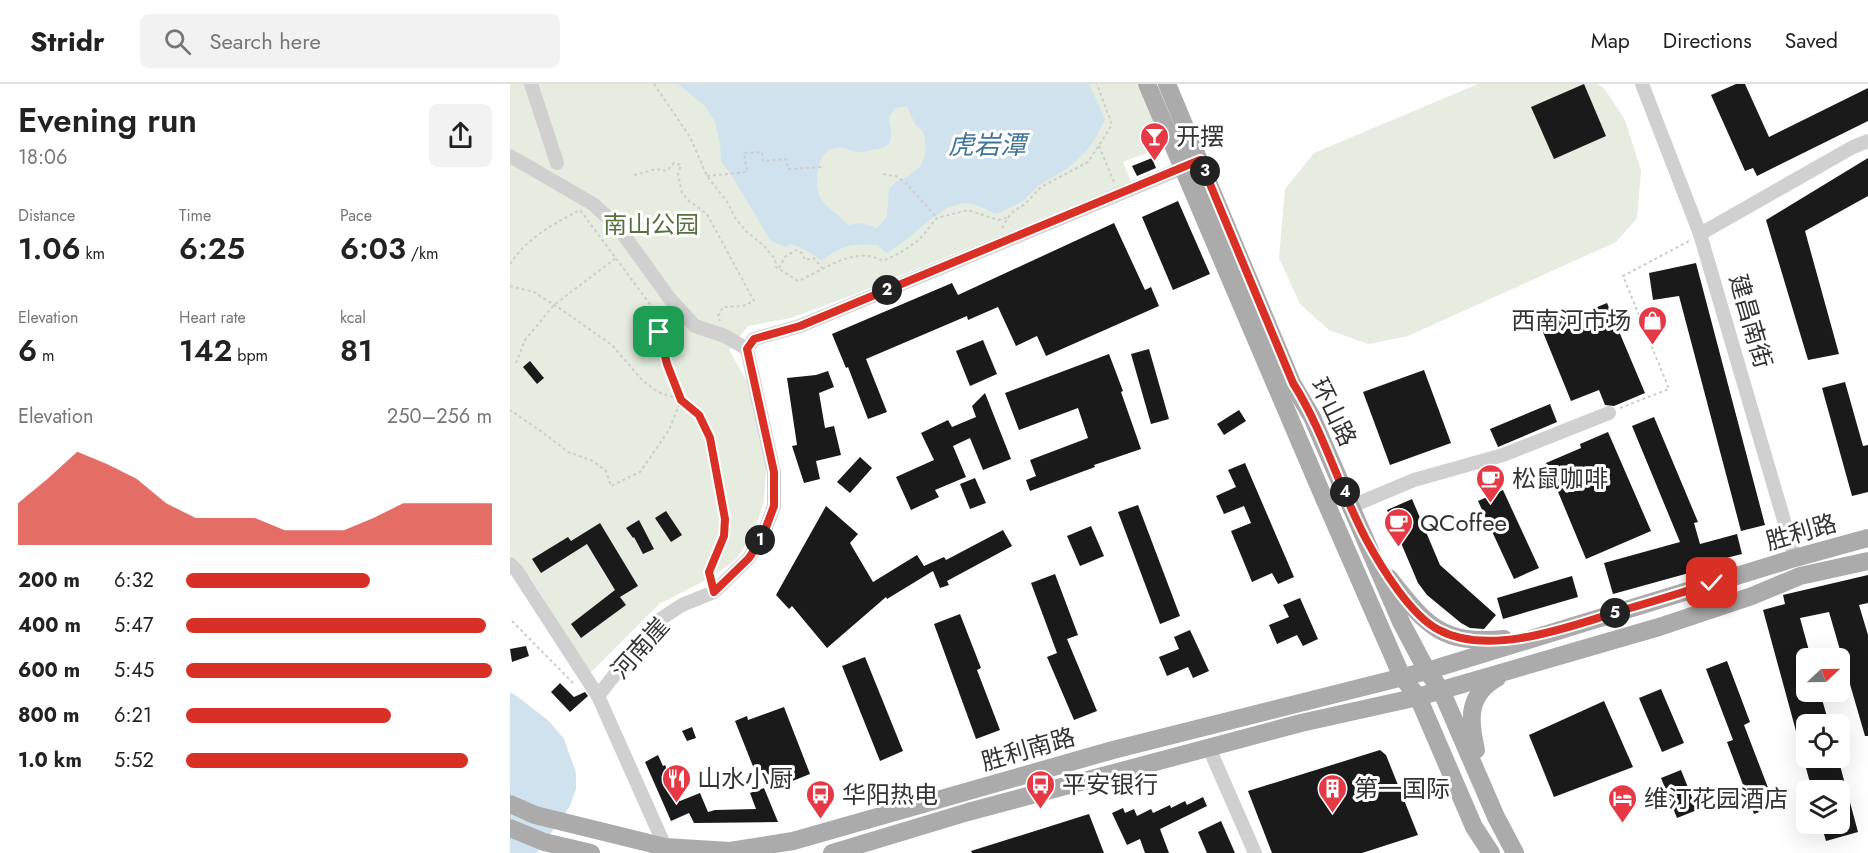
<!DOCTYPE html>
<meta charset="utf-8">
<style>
:root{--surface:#fff;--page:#f2f2f2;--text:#222;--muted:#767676;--line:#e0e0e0;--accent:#d93025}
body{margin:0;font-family:Jost,"Noto Sans SC",sans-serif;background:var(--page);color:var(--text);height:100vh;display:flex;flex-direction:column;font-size:22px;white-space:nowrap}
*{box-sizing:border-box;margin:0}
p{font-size:20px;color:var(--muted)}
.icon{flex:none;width:33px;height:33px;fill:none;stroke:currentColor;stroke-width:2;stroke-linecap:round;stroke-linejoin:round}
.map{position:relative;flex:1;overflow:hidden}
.panel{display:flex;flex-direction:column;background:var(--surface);width:510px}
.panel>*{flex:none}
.needle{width:39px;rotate:68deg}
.fabs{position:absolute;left:1286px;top:564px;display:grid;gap:12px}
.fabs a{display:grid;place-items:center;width:54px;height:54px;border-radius:9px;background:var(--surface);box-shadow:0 6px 24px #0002;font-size:30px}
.pin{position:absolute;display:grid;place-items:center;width:51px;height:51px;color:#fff;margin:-26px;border-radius:12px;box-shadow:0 3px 9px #0006}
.km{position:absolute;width:30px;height:30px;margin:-15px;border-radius:50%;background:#222;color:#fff;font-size:16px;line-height:30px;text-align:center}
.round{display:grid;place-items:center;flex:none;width:63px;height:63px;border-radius:9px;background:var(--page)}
.overview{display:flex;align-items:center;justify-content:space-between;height:102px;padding:0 18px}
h1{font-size:33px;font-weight:600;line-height:45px}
.stats{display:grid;grid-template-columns:repeat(3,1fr);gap:9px;height:102px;padding:6px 18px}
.stats div{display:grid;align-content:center}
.stats b{font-size:30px;font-weight:600}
.stats small{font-size:16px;font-weight:400}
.stats p{font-size:16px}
.chart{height:168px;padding:12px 18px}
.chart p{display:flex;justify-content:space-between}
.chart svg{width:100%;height:108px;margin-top:6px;fill:var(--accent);opacity:.7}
ul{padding:0 18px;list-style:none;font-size:20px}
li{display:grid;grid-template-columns:96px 72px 1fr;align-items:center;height:45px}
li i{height:15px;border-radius:8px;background:var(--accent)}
header{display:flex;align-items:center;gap:36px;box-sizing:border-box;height:84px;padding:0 30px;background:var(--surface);border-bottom:2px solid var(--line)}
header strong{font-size:28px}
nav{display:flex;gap:33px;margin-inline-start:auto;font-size:21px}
.search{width:420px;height:54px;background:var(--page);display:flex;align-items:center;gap:15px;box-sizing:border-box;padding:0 21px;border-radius:9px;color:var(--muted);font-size:22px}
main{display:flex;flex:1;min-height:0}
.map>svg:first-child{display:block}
.green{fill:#e6ecdf}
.water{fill:#cfe2ee;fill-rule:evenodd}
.building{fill:#1a1a1a}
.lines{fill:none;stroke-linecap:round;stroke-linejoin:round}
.path{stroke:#cdcdcd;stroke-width:2;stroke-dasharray:3 3;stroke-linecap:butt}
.minor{stroke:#d0d0d0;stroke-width:14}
.major{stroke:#ababab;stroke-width:18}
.route-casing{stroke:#fff;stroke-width:12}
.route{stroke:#d93025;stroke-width:8}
.labels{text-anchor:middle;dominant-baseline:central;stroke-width:6;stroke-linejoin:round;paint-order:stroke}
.poi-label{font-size:24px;fill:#333;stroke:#fff;text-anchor:start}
.park-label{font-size:24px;fill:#56703f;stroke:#fff}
.street-label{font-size:24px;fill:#333;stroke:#fff}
.water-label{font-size:26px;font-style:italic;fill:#3f7597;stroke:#fff}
</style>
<header>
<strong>Stridr</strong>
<div class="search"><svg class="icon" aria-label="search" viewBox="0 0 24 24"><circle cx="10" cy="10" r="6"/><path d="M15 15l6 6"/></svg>Search here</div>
<nav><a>Map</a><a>Directions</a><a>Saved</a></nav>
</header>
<main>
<section class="panel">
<div class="overview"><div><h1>Evening run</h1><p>18:06</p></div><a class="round"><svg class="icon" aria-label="share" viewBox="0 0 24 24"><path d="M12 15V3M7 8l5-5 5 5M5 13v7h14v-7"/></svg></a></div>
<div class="stats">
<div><p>Distance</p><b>1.06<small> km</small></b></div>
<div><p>Time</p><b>6:25</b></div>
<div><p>Pace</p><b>6:03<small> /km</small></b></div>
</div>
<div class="stats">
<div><p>Elevation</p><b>6<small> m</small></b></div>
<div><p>Heart rate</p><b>142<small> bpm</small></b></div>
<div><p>kcal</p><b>81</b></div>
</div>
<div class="chart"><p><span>Elevation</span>250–256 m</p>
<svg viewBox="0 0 160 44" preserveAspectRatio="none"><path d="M0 44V27L10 17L20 6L30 11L40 17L50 27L60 33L70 33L80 33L90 38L100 38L110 38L120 33L130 27L140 27L150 27L160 27V44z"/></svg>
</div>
<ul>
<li><b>200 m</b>6:32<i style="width:60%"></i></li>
<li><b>400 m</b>5:47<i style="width:98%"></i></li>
<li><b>600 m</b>5:45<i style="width:100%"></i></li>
<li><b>800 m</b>6:21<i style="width:67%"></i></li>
<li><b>1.0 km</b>5:52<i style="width:92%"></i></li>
</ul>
</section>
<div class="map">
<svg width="1358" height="769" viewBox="0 0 1358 769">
<rect width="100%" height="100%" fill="#fff"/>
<g class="green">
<path d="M 0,0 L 627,0 L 654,62 L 613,78 L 621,98 L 343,211 L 281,234 L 238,242 L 219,266 L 237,297 L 256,384 L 254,418 L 243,450 L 227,474 L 204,492 L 149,520 L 80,589 L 21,495 L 0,471 Z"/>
<path d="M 968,0 L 1087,0 L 1094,4 L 1115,36 L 1131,87 L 1127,134 L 1106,158 L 898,252 L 858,260 L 819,246 L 790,220 L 769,174 L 775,105 L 804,69 Z"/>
</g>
<g class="water">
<path d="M 168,0 L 579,0 L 595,35 L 586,53 L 577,66 L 558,84 L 529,101 L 513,117 L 487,130 C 479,127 465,119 456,119 C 426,121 403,156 376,169 L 368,161 C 339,160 334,160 311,177 C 303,169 292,164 281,160 L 276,163 L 261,157 L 222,92 L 211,77 L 210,59 L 205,38 L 196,23 ZM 397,22 L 405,40 L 414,49 L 416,68 L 411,82 L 397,93 L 386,98 L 379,105 L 377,133 L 367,144 L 351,139 L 338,141 C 331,131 316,124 311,115 C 305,105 307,94 308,84 C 310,71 320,61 334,64 C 339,65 343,68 347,68 C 353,69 360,66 366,65 C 386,63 381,49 379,33 L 385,24 Z"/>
<path d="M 0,609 L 4,610 L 39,637 L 54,655 L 66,689 L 66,705 L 60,722 L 27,769 L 0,769 Z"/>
</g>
<g class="building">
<path d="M 1074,0 L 1096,52 L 1044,75 L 1021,23 Z"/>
<path d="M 1226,0 L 1235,0 L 1259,53 L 1358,4 L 1358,37 L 1247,92 L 1243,84 L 1235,87 L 1201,11 Z"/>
<path d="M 642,74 L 646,84 L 627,92 L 622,82 Z"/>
<path d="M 1358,74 L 1358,112 L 1295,147 L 1329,270 L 1298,276 L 1256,136 Z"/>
<path d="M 668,117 L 700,190 L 663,206 L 632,133 Z"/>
<path d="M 604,139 L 635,206 L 641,203 L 649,222 L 536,272 L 527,252 L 506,262 L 488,223 L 458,236 L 457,232 L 356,275 L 377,328 L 358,335 L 338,283 L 336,284 L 322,250 L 442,199 L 448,211 Z"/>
<path d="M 1186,179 L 1255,441 L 1231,447 L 1169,212 L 1143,216 L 1139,189 Z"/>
<path d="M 1097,219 L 1135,309 L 1104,322 L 1095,321 L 1089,306 L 1061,317 L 1028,236 L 1047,229 L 1050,238 Z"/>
<path d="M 473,256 L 487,290 L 460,302 L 446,267 Z"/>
<path d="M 639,265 L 659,335 L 641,340 L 621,270 Z"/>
<path d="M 599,270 L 613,307 L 611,308 L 631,365 L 584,381 L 585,383 L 520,407 L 516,396 L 526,392 L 520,376 L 578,354 L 568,324 L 509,346 L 495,309 Z"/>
<path d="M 20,277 L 34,294 L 27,300 L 13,283 Z"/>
<path d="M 914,286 L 941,359 L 880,381 L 853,308 Z"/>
<path d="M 318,287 L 324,303 L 309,309 L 315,344 L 324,342 L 331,371 L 306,377 L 310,395 L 294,399 L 282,362 L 287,361 L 277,294 L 306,291 Z"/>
<path d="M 1335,298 L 1353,362 L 1358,361 L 1358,408 L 1342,412 L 1312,304 Z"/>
<path d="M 475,309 L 501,375 L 473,386 L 460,354 L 443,362 L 456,393 L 425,406 L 429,413 L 401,426 L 386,393 L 424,376 L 411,349 L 438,336 L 442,343 L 466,333 L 462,322 Z"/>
<path d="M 1040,320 L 1047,338 L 988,363 L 980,345 Z"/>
<path d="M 729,326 L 736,337 L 714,351 L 707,340 Z"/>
<path d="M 1144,333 L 1188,438 L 1184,439 L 1190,460 L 1227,450 L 1232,470 L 1196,479 L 1197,484 L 1103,510 L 1094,479 L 1170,458 L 1122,342 Z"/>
<path d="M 1098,348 L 1141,447 L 1076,475 L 1036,379 L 1071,364 L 1070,360 Z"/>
<path d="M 350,373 L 362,384 L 340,409 L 327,398 Z"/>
<path d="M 735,379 L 784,493 L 768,500 L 762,489 L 742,498 L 721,447 L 741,439 L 734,422 L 714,430 L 706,412 L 726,403 L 718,386 Z"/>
<path d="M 465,394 L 476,419 L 460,425 L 450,400 Z"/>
<path d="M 993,406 L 1029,484 L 1004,495 L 968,417 Z"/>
<path d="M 902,415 L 930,481 L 986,531 L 974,545 L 960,544 L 951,539 L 917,511 L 908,499 L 877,426 Z"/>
<path d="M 628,421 L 670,532 L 650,540 L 608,428 Z"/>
<path d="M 316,422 L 348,450 L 340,459 L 363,498 L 407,471 L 414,482 L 434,473 L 436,476 L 493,446 L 502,462 L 437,497 L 439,501 L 430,504 L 423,487 L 377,515 L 376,513 L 317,564 L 282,522 L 279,525 L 266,511 Z"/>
<path d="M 156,427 L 172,451 L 161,458 L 145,434 Z"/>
<path d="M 129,436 L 144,465 L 133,470 L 124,453 L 123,454 L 116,444 Z"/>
<path d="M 90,439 L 128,502 L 110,513 L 116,521 L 71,554 L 61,540 L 105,506 L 77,460 L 31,489 L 22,475 L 58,453 L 61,457 Z"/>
<path d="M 581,442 L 594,472 L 570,482 L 557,452 Z"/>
<path d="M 545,490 L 568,551 L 557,555 L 587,627 L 564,636 L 537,573 L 547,569 L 521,499 Z"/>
<path d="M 1358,491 L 1358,519 L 1349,521 L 1358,551 L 1358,652 L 1355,652 L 1319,528 L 1290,534 L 1301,574 L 1296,574 L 1296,608 L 1310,608 L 1319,640 L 1296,640 L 1296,674 L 1328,674 L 1348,748 L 1316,757 L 1311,740 L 1329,740 L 1329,706 L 1302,706 L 1253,526 L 1275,520 L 1273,511 L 1277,510 Z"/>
<path d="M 1062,492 L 1068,513 L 993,535 L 987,514 Z"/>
<path d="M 790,514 L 808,555 L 793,562 L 787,551 L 767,560 L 759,541 L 779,533 L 773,521 Z"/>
<path d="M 450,530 L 471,584 L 467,586 L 490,646 L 466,655 L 424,540 Z"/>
<path d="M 680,546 L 699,587 L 683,594 L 678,583 L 657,592 L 649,573 L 669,565 L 664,553 Z"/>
<path d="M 16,562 L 19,572 L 2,578 L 0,565 Z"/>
<path d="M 355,573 L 393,667 L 370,677 L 332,582 Z"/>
<path d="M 1217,577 L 1240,638 L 1234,641 L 1265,722 L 1244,730 L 1217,658 L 1223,656 L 1196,585 Z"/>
<path d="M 50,599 L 64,613 L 75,608 L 78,612 L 60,628 L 41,608 Z"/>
<path d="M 1151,605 L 1174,659 L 1152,668 L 1129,614 Z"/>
<path d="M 1094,617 L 1123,683 L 1044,713 L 1019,651 Z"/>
<path d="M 274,623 L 300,690 L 275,700 L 270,686 L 248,695 L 225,637 L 237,632 L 238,636 Z"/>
<path d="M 182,643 L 186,654 L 177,657 L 172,647 Z"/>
<path d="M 870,666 L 876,671 L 908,751 L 852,769 L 762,769 L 738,707 Z"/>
<path d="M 148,671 L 153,682 L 155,681 L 170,717 L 190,709 L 198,728 L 205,726 L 246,725 L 240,709 L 254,704 L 268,738 L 184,739 L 179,729 L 161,737 L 135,678 Z"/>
<path d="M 1171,686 L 1187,726 L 1167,734 L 1151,694 Z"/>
<path d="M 693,713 L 697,722 L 650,745 L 659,769 L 635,769 L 630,755 L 617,761 L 602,729 L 613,724 L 615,729 L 624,725 L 627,732 L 641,725 L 643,729 L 660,721 L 661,724 L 675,717 L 677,721 Z"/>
<path d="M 579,730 L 594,769 L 462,769 L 461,767 Z"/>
<path d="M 711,737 L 725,769 L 697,769 L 688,748 Z"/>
</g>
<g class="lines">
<g class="path">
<path d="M 144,0 L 180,53 L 197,92 L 218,119 L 225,134 L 237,148 L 253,161 L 265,175 L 266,183 L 288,197 C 314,186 345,161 373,177 L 390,169 L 409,156 L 427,134 L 458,126 L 488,136 L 499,133"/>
<path d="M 589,62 L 604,98"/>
<path d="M 373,90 L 386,92 L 396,99 L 427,134"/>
<path d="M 124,91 L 146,85 L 157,87 L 164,79 L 171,81 L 168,90 L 172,109 L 179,117 L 197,130 L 244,217 L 233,222 L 213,223 L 208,232 L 210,237"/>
<path d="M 197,92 L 237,88 L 234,69 L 252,68 L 253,77 L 276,75 L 278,85 L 313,83"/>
<path d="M 492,144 L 501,129 L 515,120 L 531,103 L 578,78 L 602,41 L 587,0"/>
<path d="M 0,180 C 17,154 43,140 70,126 L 145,227 L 157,280 L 171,316 L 159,346 L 130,388 L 101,402 L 96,387 L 83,377 L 58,368 L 32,348 L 0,326"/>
<path d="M 269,184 L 275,173 L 286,166 L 292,169 L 295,176 L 304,174 L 312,184"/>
<path d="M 0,202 L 24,208 L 52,226 L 102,261 L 132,296 L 148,308 L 171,316 L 189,331 L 200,354 L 215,435 L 214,452 L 199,488 L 200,494"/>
<path d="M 6,279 L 15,256 L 44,221 L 106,174"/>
<path d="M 1110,324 L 1159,305 L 1113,192 L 1179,157"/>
<path d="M 2,537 L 65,601"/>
</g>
<g class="minor">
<path d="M 21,0 L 47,79"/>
<path d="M 1132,0 L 1190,150 L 1285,474"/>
<path d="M 0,72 L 83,120 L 108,143 L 160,215 L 185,242 L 215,252 L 237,265"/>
<path d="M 1190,150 L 1343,63 L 1358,57"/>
<path d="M 842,422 L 904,396 L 993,371 L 1099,329"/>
<path d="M 0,480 L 7,487 L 88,612 L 158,769"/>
<path d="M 88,612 L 146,538 L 172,521 L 204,508 L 239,474 L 252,454 L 264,422 L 264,389 L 237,265 L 244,255 L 290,242 L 682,80"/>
<path d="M 699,664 L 745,769"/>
</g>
<g class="major">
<path d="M 637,0 L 810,405 L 892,593 L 908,613 L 964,743 L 981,769"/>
<path d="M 657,0 L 782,299 L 802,333 L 891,538 L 917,587 L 931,606 L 986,733 L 1005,769"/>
<path d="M 879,494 C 916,541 931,561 994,555"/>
<path d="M 966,666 C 959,636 957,611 987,594"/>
<path d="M 0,720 L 25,731 L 155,763 L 220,767 L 283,757 L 603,666 L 917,587 L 1285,474 L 1358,454"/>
<path d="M 0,744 L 34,758 L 81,769"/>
<path d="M 322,769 L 458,728 L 791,639 L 908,613 L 1149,543 L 1242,512 L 1290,492 L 1358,477"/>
</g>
</g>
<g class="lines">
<defs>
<path id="route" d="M 149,248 L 157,280 L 171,316 L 189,331 L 200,354 L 215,435 L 214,452 L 199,488 L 204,508 L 239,474 L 252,454 L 264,422 L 264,388 L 237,265 L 244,255 L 290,242 L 690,76 L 783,299 C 814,348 829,404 856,455 C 871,483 901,532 929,546 C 979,573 1059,543 1110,527 C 1141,518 1171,509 1202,499"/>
</defs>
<use href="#route" class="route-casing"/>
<use href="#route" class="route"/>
</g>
<defs>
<symbol id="bar-pin" viewBox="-11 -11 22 30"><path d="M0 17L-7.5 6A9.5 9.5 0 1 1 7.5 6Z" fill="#e63946" stroke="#fff"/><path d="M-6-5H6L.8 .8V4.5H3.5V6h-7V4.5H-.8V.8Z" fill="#fff"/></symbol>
<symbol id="shop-pin" viewBox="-11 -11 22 30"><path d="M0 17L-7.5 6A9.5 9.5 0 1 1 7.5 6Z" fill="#e63946" stroke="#fff"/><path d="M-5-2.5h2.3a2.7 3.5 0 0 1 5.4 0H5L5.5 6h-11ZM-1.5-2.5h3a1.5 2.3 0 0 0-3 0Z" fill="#fff"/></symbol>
<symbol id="cafe-pin" viewBox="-11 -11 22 30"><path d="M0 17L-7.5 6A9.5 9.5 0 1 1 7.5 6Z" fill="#e63946" stroke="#fff"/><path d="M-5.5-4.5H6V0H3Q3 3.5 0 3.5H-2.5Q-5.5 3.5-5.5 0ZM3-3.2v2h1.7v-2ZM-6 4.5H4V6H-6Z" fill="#fff"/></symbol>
<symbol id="restaurant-pin" viewBox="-11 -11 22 30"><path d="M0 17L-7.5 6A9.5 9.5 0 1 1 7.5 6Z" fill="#e63946" stroke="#fff"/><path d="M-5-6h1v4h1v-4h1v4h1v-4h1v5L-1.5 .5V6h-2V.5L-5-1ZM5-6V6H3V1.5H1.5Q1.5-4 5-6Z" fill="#fff"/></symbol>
<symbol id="bus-pin" viewBox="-11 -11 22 30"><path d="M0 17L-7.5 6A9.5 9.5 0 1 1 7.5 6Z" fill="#e63946" stroke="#fff"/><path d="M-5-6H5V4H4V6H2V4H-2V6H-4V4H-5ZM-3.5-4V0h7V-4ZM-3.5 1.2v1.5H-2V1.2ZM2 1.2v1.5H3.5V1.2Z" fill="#fff"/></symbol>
<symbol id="building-pin" viewBox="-11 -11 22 30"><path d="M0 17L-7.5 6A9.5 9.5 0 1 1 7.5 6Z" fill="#e63946" stroke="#fff"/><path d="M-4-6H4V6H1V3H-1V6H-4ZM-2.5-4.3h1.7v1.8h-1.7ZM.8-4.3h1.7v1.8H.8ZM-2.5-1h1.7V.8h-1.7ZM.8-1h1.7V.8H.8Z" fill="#fff"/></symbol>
<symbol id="hotel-pin" viewBox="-11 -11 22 30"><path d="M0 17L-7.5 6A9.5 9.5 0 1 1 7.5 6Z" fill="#e63946" stroke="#fff"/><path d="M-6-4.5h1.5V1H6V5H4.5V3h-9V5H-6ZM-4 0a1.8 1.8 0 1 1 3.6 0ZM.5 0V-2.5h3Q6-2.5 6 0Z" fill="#fff"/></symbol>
</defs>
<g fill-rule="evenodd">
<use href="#bar-pin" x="628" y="36" width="33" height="45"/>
<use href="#shop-pin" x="1126" y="220" width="33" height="45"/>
<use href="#cafe-pin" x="964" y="378" width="33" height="45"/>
<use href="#cafe-pin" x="872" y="422" width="33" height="45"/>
<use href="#restaurant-pin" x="150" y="678" width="33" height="45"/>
<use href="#bus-pin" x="514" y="684" width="33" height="45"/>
<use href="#building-pin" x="806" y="688" width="33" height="45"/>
<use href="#bus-pin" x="294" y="694" width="33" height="45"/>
<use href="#hotel-pin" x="1096" y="698" width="33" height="45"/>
</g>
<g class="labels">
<g class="poi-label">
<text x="666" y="52">开摆</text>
<text x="1121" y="236" text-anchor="end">西南河市场</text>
<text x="1002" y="394">松鼠咖啡</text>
<text x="910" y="438">QCoffee</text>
<text x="187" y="694">山水小厨</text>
<text x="552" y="700">平安银行</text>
<text x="844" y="704">第一国际</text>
<text x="332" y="710">华阳热电</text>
<text x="1134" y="714">维汀花园酒店</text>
</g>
<g class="park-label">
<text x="141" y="140">南山公园</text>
</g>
<g class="street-label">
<text transform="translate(1241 237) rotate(74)">建昌南街</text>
<text transform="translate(824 328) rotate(64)">环山路</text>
<text transform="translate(1291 448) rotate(-16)">胜利路</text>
<text transform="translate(130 564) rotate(-48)">河南崖</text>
<text transform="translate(518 665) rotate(-16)">胜利南路</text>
</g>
<g class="water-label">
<text x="477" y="61">虎岩潭</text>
</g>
</g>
</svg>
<div class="fabs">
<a><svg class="needle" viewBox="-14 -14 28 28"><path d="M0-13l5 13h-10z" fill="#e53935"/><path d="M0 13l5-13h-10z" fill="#767676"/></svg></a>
<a><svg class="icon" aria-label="locate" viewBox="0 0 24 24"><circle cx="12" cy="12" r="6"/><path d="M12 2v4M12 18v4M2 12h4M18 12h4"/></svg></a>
<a><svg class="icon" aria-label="layers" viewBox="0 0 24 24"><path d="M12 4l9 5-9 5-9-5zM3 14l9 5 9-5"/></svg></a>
</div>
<div class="pin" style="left:149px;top:248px;background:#1e9e55"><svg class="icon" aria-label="arrive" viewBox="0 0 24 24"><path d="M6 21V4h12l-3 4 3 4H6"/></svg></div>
<div class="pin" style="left:1202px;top:499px;background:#d93025"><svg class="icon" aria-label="check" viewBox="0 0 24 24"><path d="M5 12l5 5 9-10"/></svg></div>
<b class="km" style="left:250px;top:456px">1</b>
<b class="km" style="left:377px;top:206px">2</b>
<b class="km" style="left:695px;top:87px">3</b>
<b class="km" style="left:835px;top:408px">4</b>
<b class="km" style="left:1105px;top:529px">5</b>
</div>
</main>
